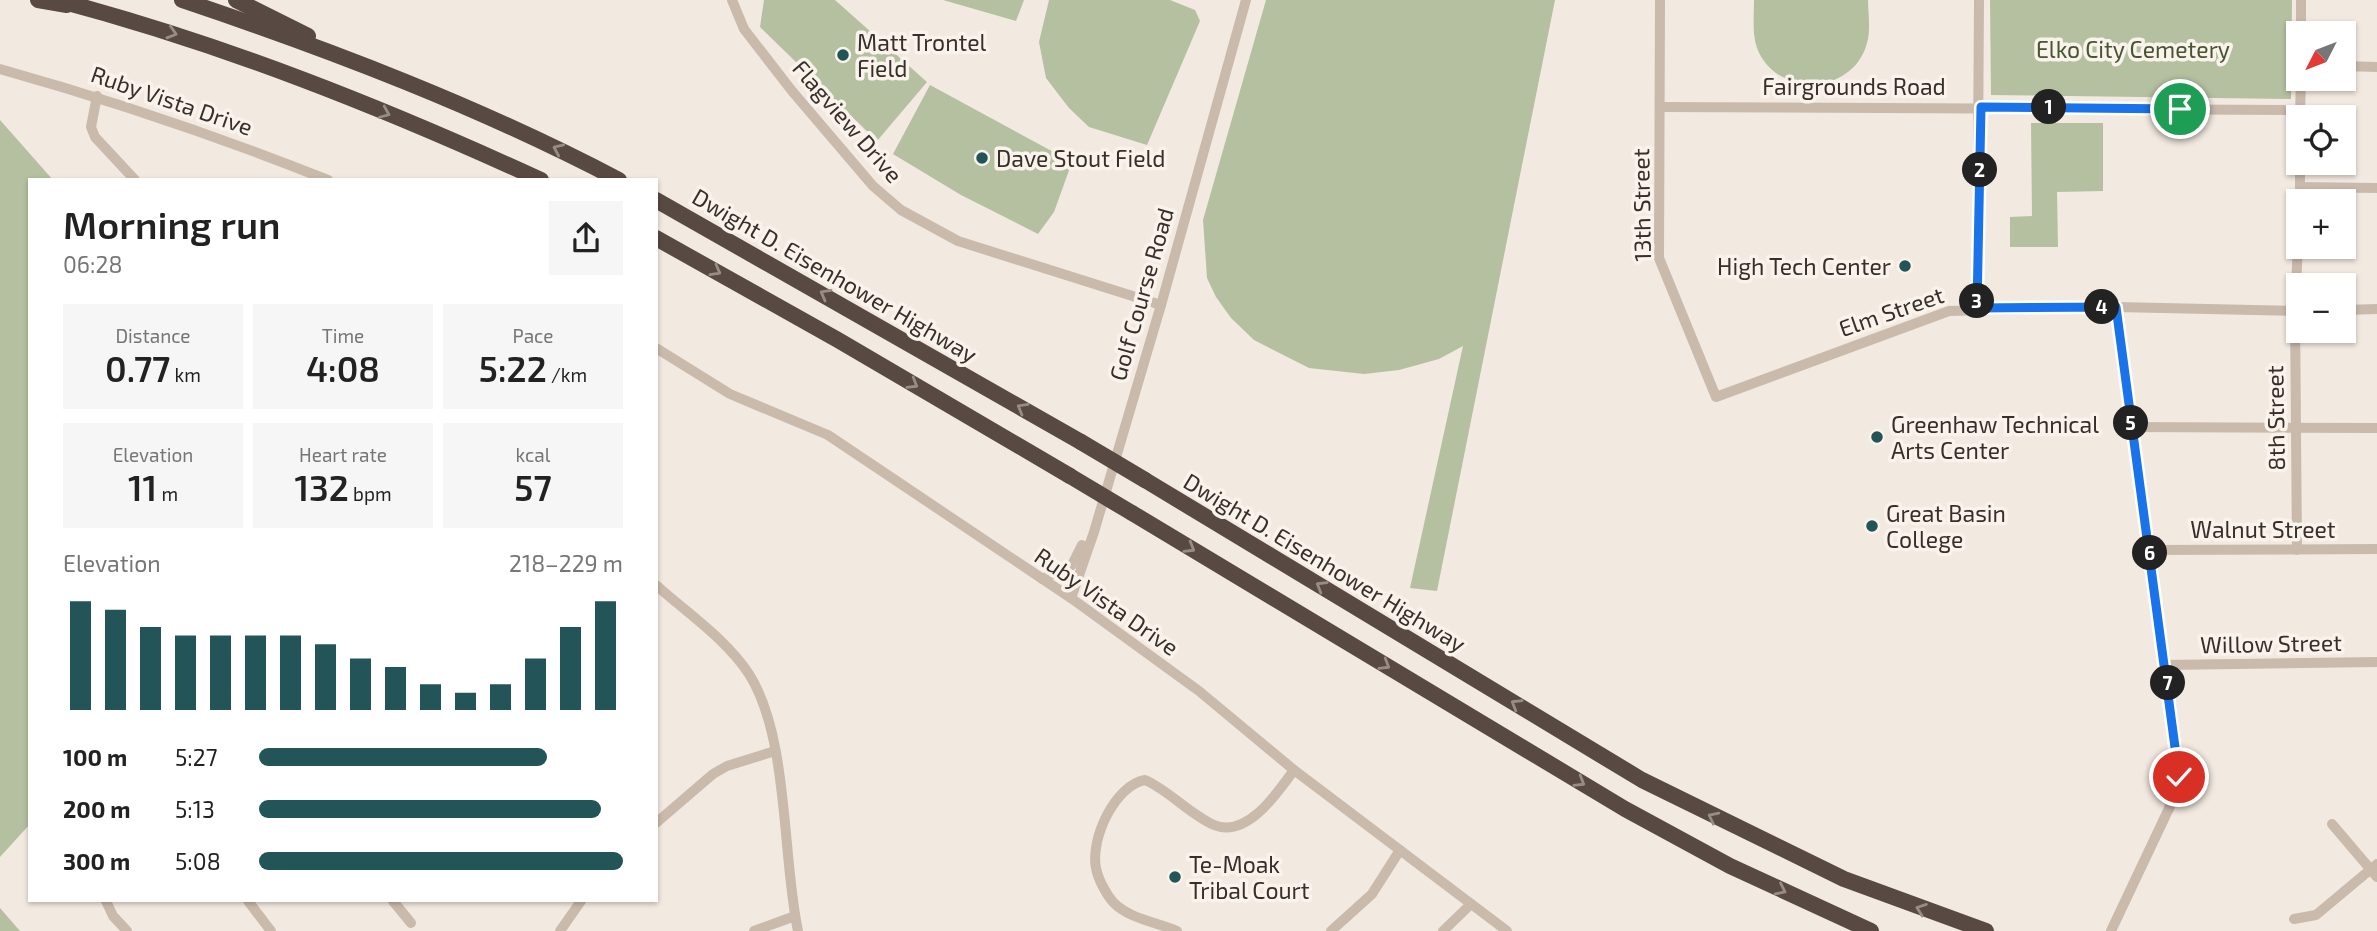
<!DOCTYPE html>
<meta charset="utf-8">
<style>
:root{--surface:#fff;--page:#f6f6f6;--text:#222;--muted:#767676;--accent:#225458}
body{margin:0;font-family:"Exo 2",sans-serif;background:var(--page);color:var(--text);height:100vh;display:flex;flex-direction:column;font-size:26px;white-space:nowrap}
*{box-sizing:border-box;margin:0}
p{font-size:23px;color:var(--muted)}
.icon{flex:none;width:38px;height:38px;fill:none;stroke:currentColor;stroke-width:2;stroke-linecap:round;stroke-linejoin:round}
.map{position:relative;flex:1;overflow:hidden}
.sheet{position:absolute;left:28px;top:178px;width:630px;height:724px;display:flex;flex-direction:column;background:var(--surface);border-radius:0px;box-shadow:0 2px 5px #0004}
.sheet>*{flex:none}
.needle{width:46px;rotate:228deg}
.fabs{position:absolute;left:2286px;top:21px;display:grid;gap:14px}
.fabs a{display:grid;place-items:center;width:70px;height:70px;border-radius:0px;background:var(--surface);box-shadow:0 2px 5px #0004;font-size:35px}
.pin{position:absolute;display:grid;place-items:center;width:60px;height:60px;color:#fff;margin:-30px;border:4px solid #fff;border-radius:50%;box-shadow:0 2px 7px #0007}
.km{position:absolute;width:35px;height:35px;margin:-18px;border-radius:50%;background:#222;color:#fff;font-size:19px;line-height:35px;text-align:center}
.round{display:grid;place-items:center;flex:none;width:74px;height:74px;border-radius:0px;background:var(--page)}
.summary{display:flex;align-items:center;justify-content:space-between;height:119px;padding:0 35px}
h1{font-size:38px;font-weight:600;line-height:52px}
.stats{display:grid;grid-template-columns:repeat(3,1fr);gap:10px;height:119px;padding:7px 35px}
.stats div{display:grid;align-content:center;border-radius:0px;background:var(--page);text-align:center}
.stats b{font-size:35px;font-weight:600}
.stats small{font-size:19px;font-weight:400}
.stats p{font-size:19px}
.chart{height:196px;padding:14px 35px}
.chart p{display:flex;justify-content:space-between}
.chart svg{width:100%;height:126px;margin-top:7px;stroke:var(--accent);stroke-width:6}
ul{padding:0 35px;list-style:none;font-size:23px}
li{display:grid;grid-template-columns:112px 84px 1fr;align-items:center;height:52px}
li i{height:18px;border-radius:9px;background:var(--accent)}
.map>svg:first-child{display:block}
.green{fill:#b5c0a0}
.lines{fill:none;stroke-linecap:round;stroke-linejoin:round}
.minor{stroke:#cabaac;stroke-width:10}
.highway{stroke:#584942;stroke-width:16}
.highway-bridge{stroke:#584942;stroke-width:16}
.oneway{stroke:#988d86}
.route-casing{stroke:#fff;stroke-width:14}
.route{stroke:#1a73e8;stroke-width:9}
.poi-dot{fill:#225458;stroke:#f9f3ec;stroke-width:2.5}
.labels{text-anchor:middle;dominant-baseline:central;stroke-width:7;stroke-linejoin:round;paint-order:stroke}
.poi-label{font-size:23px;fill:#382f2b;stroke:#f9f3ec;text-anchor:start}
.park-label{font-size:23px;fill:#475530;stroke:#f9f3ec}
.street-label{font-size:23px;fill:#382f2b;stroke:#f9f3ec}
</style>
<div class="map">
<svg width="2377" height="931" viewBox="0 0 2377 931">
<rect width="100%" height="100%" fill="#f2e9e0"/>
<g class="green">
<path d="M 764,0 L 835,0 L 927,82 L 877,141 L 760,27 Z"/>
<path d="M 943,0 L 1024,0 L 1016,21 Z"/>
<path d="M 1049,0 L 1170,0 L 1195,10 L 1200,21 L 1147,145 L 1089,127 L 1069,108 L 1046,78 L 1039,42 Z"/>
<path d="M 1266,0 L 1555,0 L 1437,591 L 1410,588 L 1463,346 L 1439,359 L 1399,370 L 1364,374 L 1309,368 L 1254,340 L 1231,318 L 1216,297 L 1207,278 L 1203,220 Z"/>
<path d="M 1754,0 L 1868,0 C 1868,13 1871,30 1867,43 C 1853,96 1776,98 1757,48 C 1752,34 1754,15 1754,0 Z"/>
<path d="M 1990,0 L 2292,0 L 2291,99 L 1991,95 Z"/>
<path d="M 930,85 L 1072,162 L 1054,212 L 1038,234 L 961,195 L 893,154 Z"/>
<path d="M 0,120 L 53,180 L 30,180 L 30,824 L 0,857 Z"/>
<path d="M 2031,123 L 2103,123 L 2103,191 L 2057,192 L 2058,247 L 2010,247 L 2010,217 L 2032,216 Z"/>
<path d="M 0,908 L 20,931 L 0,931 Z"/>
</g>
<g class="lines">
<g class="minor">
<path d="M 732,0 L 744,29 L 792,91 L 873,186 L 901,210 L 958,241 L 1161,305"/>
<path d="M 1660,0 L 1659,258 L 1716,397 L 1949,311 L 2116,307 L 2298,311"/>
<path d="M 2301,0 L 2301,33"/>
<path d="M 2343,66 L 2377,67"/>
<path d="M 0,69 C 111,100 220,137 328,180"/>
<path d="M 97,96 L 91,127 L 95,137 L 135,180"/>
<path d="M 1660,107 L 2300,110"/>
<path d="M 2300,114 L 2301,79"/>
<path d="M 2300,187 L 2377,188"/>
<path d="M 2300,201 L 2300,163"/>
<path d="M 1977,308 L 1979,0"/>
<path d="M 2343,310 L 2377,309"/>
<path d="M 656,348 L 730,394 L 828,435 L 1071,598 L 1199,691 L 1294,770 L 1507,931"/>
<path d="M 2132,427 L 2377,428"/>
<path d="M 2149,550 L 2377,549"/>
<path d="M 2297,550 L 2295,311 L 2298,243"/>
<path d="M 1042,579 L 1072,565 L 1082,545"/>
<path d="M 656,585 C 687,613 726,639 749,674 C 789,737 782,856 798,931"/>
<path d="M 1071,598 L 1094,532 L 1161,305 L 1246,0"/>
<path d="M 2165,665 L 2377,662"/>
<path d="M 656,823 L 713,774 L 727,766 L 775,751"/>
<path d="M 2332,824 L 2377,877"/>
<path d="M 106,901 L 113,916 L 127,931"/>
<path d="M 248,901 L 271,931"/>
<path d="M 393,901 L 411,923"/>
<path d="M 2294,919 L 2316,915 L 2377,864"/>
<path d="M 560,931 L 581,901"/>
<path d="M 754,931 L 795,916"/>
<path d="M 1177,931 C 1157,922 1129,919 1113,902 C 1106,894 1098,879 1096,868 C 1090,839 1115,785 1145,780 C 1170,791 1189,814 1214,825 C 1247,839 1278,792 1294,770"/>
<path d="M 1331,931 L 1372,894 L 1400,850"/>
<path d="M 1443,931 L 1471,904"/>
<path d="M 2111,931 L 2172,802 L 2179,762 L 2116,307"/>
</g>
<g class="highway">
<path d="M 38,0 L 67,5"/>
<path d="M 57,0 C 224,44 384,108 541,180"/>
<path d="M 182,0 C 331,50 480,107 619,180"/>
<path d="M 236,0 L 308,36"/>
<path d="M 656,200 L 1081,442"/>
<path d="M 656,238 L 838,340 L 1070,476"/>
<path d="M 1145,480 L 1642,780 L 1844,879 L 1986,931"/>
<path d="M 1132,513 L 1625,809 L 1730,866 L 1871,931"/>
</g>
<g class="highway-bridge">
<path d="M 1081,442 L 1145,480"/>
<path d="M 1070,476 L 1132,513"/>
</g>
</g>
<defs><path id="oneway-chevron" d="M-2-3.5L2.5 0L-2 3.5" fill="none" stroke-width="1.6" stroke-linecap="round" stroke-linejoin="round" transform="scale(1.75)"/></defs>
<g class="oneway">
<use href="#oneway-chevron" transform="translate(172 33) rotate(17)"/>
<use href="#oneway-chevron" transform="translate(385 113) rotate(23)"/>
<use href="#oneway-chevron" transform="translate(558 149) rotate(-156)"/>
<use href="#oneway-chevron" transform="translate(716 271) rotate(29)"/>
<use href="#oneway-chevron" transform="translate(825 294) rotate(-151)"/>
<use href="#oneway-chevron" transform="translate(913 384) rotate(31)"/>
<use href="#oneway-chevron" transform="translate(1022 408) rotate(-150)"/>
<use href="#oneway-chevron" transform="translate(1190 548) rotate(31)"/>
<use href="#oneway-chevron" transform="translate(1321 586) rotate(-149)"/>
<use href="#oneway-chevron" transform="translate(1385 665) rotate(31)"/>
<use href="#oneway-chevron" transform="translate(1516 704) rotate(-149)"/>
<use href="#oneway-chevron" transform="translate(1580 782) rotate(31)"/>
<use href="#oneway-chevron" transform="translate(1713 817) rotate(-153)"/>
<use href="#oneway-chevron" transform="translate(1781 890) rotate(26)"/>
<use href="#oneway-chevron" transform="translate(1921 909) rotate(-160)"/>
</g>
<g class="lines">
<defs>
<path id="route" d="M 2179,777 L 2116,307 L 1977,308 L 1981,107 L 2180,109"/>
</defs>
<use href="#route" class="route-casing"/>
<use href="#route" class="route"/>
</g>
<g class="poi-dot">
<circle cx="843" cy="55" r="7"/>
<circle cx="982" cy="158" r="7"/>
<circle cx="1905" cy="266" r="7"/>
<circle cx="1877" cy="437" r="7"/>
<circle cx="1872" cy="526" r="7"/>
<circle cx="1175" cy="877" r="7"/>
</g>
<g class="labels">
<g class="poi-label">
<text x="857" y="42">Matt Trontel<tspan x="857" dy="26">Field</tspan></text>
<text x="996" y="158">Dave Stout Field</text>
<text x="1891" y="266" text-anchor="end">High Tech Center</text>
<text x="1891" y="424">Greenhaw Technical<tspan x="1891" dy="26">Arts Center</tspan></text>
<text x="1886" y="513">Great Basin<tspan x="1886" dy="26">College</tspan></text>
<text x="1189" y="864">Te-Moak<tspan x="1189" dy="26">Tribal Court</tspan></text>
</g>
<g class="park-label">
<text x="2133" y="49">Elko City Cemetery</text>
</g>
<g class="street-label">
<text x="1854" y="86">Fairgrounds Road</text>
<text transform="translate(172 100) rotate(19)">Ruby Vista Drive</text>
<text transform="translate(848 121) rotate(49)">Flagview Drive</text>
<text transform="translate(1641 205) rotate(-91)">13th Street</text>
<text transform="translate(835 275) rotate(30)">Dwight D. Eisenhower Highway</text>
<text transform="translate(1141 294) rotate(-74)">Golf Course Road</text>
<text transform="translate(1891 311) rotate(-19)">Elm Street</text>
<text transform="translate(2275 418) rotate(-91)">8th Street</text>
<text x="2263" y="529">Walnut Street</text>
<text transform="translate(1325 562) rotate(31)">Dwight D. Eisenhower Highway</text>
<text transform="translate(1107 601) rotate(35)">Ruby Vista Drive</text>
<text transform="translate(2271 643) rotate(-1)">Willow Street</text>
</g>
</g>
</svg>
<div class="fabs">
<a><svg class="needle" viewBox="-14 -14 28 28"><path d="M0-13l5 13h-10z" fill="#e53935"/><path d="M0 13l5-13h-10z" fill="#767676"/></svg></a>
<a><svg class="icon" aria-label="locate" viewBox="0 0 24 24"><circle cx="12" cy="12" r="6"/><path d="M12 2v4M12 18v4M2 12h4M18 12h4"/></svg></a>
<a>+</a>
<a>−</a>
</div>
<div class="pin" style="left:2180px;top:109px;background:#1e9e55"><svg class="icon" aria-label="arrive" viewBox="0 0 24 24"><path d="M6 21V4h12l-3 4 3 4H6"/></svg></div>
<div class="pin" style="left:2179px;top:777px;background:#d93025"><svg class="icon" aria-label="check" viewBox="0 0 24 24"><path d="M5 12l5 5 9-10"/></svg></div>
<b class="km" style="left:2049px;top:107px">1</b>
<b class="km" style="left:1980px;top:170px">2</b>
<b class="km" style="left:1977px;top:301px">3</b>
<b class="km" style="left:2102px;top:307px">4</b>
<b class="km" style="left:2131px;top:423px">5</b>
<b class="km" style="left:2150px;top:553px">6</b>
<b class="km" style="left:2168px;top:683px">7</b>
<section class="sheet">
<div class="summary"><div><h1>Morning run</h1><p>06:28</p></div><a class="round"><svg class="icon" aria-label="share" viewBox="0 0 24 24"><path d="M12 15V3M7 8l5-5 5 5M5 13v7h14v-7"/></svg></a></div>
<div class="stats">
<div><p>Distance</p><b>0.77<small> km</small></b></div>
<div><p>Time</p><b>4:08</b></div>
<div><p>Pace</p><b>5:22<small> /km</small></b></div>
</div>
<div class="stats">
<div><p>Elevation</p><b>11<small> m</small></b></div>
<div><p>Heart rate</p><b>132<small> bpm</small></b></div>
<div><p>kcal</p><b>57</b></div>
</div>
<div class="chart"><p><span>Elevation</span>218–229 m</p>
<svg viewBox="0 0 160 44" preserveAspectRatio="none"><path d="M5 44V6M15 44V9M25 44V15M35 44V18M45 44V18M55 44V18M65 44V18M75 44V21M85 44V26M95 44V29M105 44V35M115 44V38M125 44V35M135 44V26M145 44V15M155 44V6"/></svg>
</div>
<ul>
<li><b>100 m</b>5:27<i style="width:79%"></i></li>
<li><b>200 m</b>5:13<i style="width:94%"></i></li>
<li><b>300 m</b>5:08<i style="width:100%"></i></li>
</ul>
</section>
</div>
